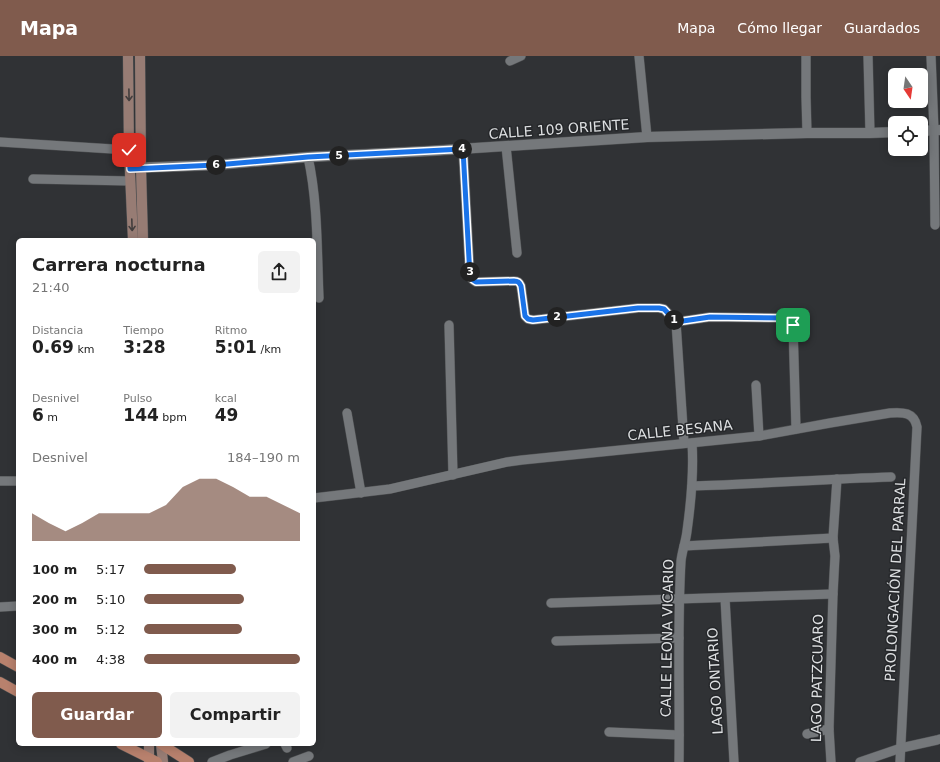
<!DOCTYPE html>
<html lang="es">
<meta charset="utf-8">
<style>
:root{--surface:#fff;--page:#f2f2f2;--text:#222;--muted:#767676;--accent:#805b4d}
body{margin:0;font-family:"DejaVu Sans",sans-serif;background:var(--page);color:var(--text);height:100vh;display:flex;flex-direction:column;font-size:15px;white-space:nowrap}
*{box-sizing:border-box;margin:0}
p{font-size:13px;color:var(--muted)}
.icon{flex:none;width:22px;height:22px;fill:none;stroke:currentColor;stroke-width:2;stroke-linecap:round;stroke-linejoin:round}
.map{position:relative;flex:1;overflow:hidden}
.details{position:absolute;left:16px;top:182px;width:300px;height:508px;display:flex;flex-direction:column;background:var(--surface);border-radius:6px;box-shadow:0 2px 10px #0003}
.details>*{flex:none}
.needle{width:26px;rotate:167deg}
.controls{position:absolute;left:888px;top:12px;display:grid;gap:8px}
.controls a{display:grid;place-items:center;width:40px;height:40px;border-radius:6px;background:var(--surface);box-shadow:0 2px 10px #0003;font-size:20px}
.pin{position:absolute;display:grid;place-items:center;width:34px;height:34px;color:#fff;margin:-17px;border-radius:8px;box-shadow:0 2px 6px #0006}
.km{position:absolute;width:20px;height:20px;margin:-10px;border-radius:50%;background:#222;color:#fff;font-size:11px;line-height:20px;text-align:center}
.round{display:grid;place-items:center;flex:none;width:42px;height:42px;border-radius:6px;background:var(--page)}
.summary{display:flex;align-items:center;justify-content:space-between;height:68px;padding:0 16px}
h1{font-size:18px;font-weight:600;line-height:30px}
.stats{display:grid;grid-template-columns:repeat(3,1fr);gap:6px;height:68px;padding:4px 16px}
.stats div{display:grid;align-content:center}
.stats b{font-size:17px;font-weight:600}
.stats small{font-size:11px;font-weight:400}
.stats p{font-size:11px}
.chart{height:112px;padding:8px 16px}
.chart p{display:flex;justify-content:space-between}
.chart svg{width:100%;height:72px;margin-top:4px;fill:var(--accent);opacity:.7}
.primary-button{display:flex;gap:8px;margin-top:auto;padding:8px 16px}
.primary-button a{flex:1;height:46px;border-radius:6px;background:var(--accent);color:#fff;font-size:16px;font-weight:600;line-height:46px;text-align:center}
.primary-button a+a{background:var(--page);color:var(--text)}
ul{padding:0 16px;list-style:none;font-size:13px}
li{display:grid;grid-template-columns:64px 48px 1fr;align-items:center;height:30px}
li i{height:10px;border-radius:5px;background:var(--accent)}
header{display:flex;align-items:center;gap:24px;box-sizing:border-box;height:56px;padding:0 20px;background:var(--accent);color:#fff}
header strong{font-size:19px}
nav{display:flex;gap:22px;margin-inline-start:auto;font-size:14px}
.map>svg:first-child{display:block}
.lines{fill:none;stroke-linecap:round;stroke-linejoin:round}
.minor-casing{stroke:#4f5153;stroke-width:10}
.tertiary-casing{stroke:#4f5153;stroke-width:11}
.secondary-casing{stroke:#4f5153;stroke-width:11}
.primary-casing{stroke:#4f5153;stroke-width:11}
.minor{stroke:#75787b;stroke-width:9}
.tertiary{stroke:#75787b;stroke-width:10}
.secondary{stroke:#977c74;stroke-width:10}
.primary{stroke:#b8816d;stroke-width:10}
.oneway{stroke:#423d3d}
.route-casing{stroke:#fff;stroke-width:8}
.route{stroke:#1a73e8;stroke-width:5}
.labels{text-anchor:middle;dominant-baseline:central;stroke-width:3;stroke-linejoin:round;paint-order:stroke}
.street-label{font-size:14px;fill:#dddfe1;stroke:#26282b}
</style>
<header>
<strong>Mapa</strong>
<nav><a>Mapa</a><a>Cómo llegar</a><a>Guardados</a></nav>
</header>
<div class="map">
<svg width="940" height="706" viewBox="0 0 940 706">
<rect width="100%" height="100%" fill="#303235"/>
<g class="lines">
<defs>
<g id="minor">
<path d="M 639,0 L 647,81"/>
<path d="M 806,0 L 806,41 L 807,77"/>
<path d="M 868,0 L 870,77"/>
<path d="M 931,0 L 934,74 L 935,169"/>
<path d="M 510,5 L 521,0"/>
<path d="M 0,86 L 129,94"/>
<path d="M 506,90 L 517,197"/>
<path d="M 463,93 L 470,221 L 473,224 L 476,226 L 514,225 C 518,225 519,226 521,230 L 525,260 L 528,263 L 533,264 L 638,252 L 659,252 L 664,253 L 676,266 L 684,387"/>
<path d="M 308,101 C 318,146 317,196 319,242"/>
<path d="M 33,123 L 130,125"/>
<path d="M 676,266 L 710,261 L 788,262 C 791,264 792,265 793,269 L 796,373"/>
<path d="M 449,269 L 453,419"/>
<path d="M 756,329 L 759,380"/>
<path d="M 347,357 L 361,437"/>
<path d="M 0,425 L 18,425"/>
<path d="M 692,430 C 758,428 825,423 891,421"/>
<path d="M 314,442 L 390,433 L 507,406 L 522,404 L 759,380 L 830,367 L 890,357 C 903,356 914,356 917,371 L 900,706"/>
<path d="M 684,490 L 833,482"/>
<path d="M 725,542 L 734,706"/>
<path d="M 551,547 L 833,538"/>
<path d="M 0,551 L 18,550"/>
<path d="M 556,585 L 679,582"/>
<path d="M 609,676 L 679,679"/>
<path d="M 807,678 L 829,673"/>
<path d="M 285,688 L 287,692"/>
<path d="M 212,706 L 230,699 L 266,688"/>
<path d="M 293,706 L 309,700"/>
<path d="M 679,706 C 680,639 677,572 681,505 C 682,495 686,485 687,475 C 691,446 694,416 692,387"/>
<path d="M 831,706 L 829,673 L 833,538 L 835,500 L 833,482 L 837,423"/>
<path d="M 860,706 L 901,692 L 937,684 L 940,683"/>
</g>
<g id="tertiary">
<path d="M 921,75 L 940,74"/>
<path d="M 132,112 L 216,109 L 308,101 L 429,95 L 647,81 L 807,77 L 870,77 L 895,76"/>
</g>
<g id="secondary">
<path d="M 128,0 L 129,94 L 133,184"/>
<path d="M 140,0 L 141,112 L 143,184"/>
<path d="M 149,688 L 149,706"/>
<path d="M 161,688 L 163,706"/>
</g>
<g id="primary">
<path d="M 0,601 L 18,611"/>
<path d="M 0,626 L 18,636"/>
<path d="M 121,688 L 157,706"/>
<path d="M 161,688 L 189,706"/>
</g>
</defs>
<use href="#minor" class="minor-casing"/>
<use href="#tertiary" class="tertiary-casing"/>
<use href="#secondary" class="secondary-casing"/>
<use href="#primary" class="primary-casing"/>
<use href="#minor" class="minor"/>
<use href="#tertiary" class="tertiary"/>
<use href="#secondary" class="secondary"/>
<use href="#primary" class="primary"/>
</g>
<defs><path id="oneway-shaft" d="M-6 0H5M1.5-3L5.5 0L1.5 3" fill="none" stroke-width="1.6" stroke-linecap="round" stroke-linejoin="round"/></defs>
<g class="oneway">
<use href="#oneway-shaft" transform="translate(129 39) rotate(89)"/>
<use href="#oneway-shaft" transform="translate(132 169) rotate(88)"/>
</g>
<g class="lines">
<defs>
<path id="route" d="M 129,94 L 130,113 L 216,109 L 308,101 L 463,93 L 470,221 L 473,224 L 476,226 L 514,225 C 518,225 519,226 521,230 L 525,260 L 528,263 L 533,264 L 638,252 L 659,252 L 664,253 L 676,266 L 710,261 L 788,262 L 791,265 L 793,269"/>
</defs>
<use href="#route" class="route-casing"/>
<use href="#route" class="route"/>
</g>
<g class="labels">
<g class="street-label">
<text transform="translate(559 73) rotate(-4)">CALLE 109 ORIENTE</text>
<text transform="translate(680 374) rotate(-6)">CALLE BESANA</text>
<text transform="translate(895 524) rotate(-87)">PROLONGACIÓN DEL PARRAL</text>
<text transform="translate(667 582) rotate(-89)">CALLE LEONA VICARIO</text>
<text transform="translate(817 622) rotate(-89)">LAGO PATZCUARO</text>
<text transform="translate(715 625) rotate(-93)">LAGO ONTARIO</text>
</g>
</g>
</svg>
<div class="controls">
<a><svg class="needle" viewBox="-14 -14 28 28"><path d="M0-13l5 13h-10z" fill="#e53935"/><path d="M0 13l5-13h-10z" fill="#767676"/></svg></a>
<a><svg class="icon" aria-label="locate" viewBox="0 0 24 24"><circle cx="12" cy="12" r="6"/><path d="M12 2v4M12 18v4M2 12h4M18 12h4"/></svg></a>
</div>
<div class="pin" style="left:793px;top:269px;background:#1e9e55"><svg class="icon" aria-label="arrive" viewBox="0 0 24 24"><path d="M6 21V4h12l-3 4 3 4H6"/></svg></div>
<div class="pin" style="left:129px;top:94px;background:#d93025"><svg class="icon" aria-label="check" viewBox="0 0 24 24"><path d="M5 12l5 5 9-10"/></svg></div>
<b class="km" style="left:674px;top:264px">1</b>
<b class="km" style="left:557px;top:261px">2</b>
<b class="km" style="left:470px;top:216px">3</b>
<b class="km" style="left:462px;top:93px">4</b>
<b class="km" style="left:339px;top:100px">5</b>
<b class="km" style="left:216px;top:109px">6</b>
<section class="details">
<div class="summary"><div><h1>Carrera nocturna</h1><p>21:40</p></div><a class="round"><svg class="icon" aria-label="share" viewBox="0 0 24 24"><path d="M12 15V3M7 8l5-5 5 5M5 13v7h14v-7"/></svg></a></div>
<div class="stats">
<div><p>Distancia</p><b>0.69<small> km</small></b></div>
<div><p>Tiempo</p><b>3:28</b></div>
<div><p>Ritmo</p><b>5:01<small> /km</small></b></div>
</div>
<div class="stats">
<div><p>Desnivel</p><b>6<small> m</small></b></div>
<div><p>Pulso</p><b>144<small> bpm</small></b></div>
<div><p>kcal</p><b>49</b></div>
</div>
<div class="chart"><p><span>Desnivel</span>184–190 m</p>
<svg viewBox="0 0 160 44" preserveAspectRatio="none"><path d="M0 44V27L10 33L20 38L30 33L40 27L50 27L60 27L70 27L80 22L90 11L100 6L110 6L120 11L130 17L140 17L150 22L160 27V44z"/></svg>
</div>
<ul>
<li><b>100 m</b>5:17<i style="width:59%"></i></li>
<li><b>200 m</b>5:10<i style="width:64%"></i></li>
<li><b>300 m</b>5:12<i style="width:63%"></i></li>
<li><b>400 m</b>4:38<i style="width:100%"></i></li>
</ul>
<div class="primary-button"><a>Guardar</a><a>Compartir</a></div>
</section>
</div>
